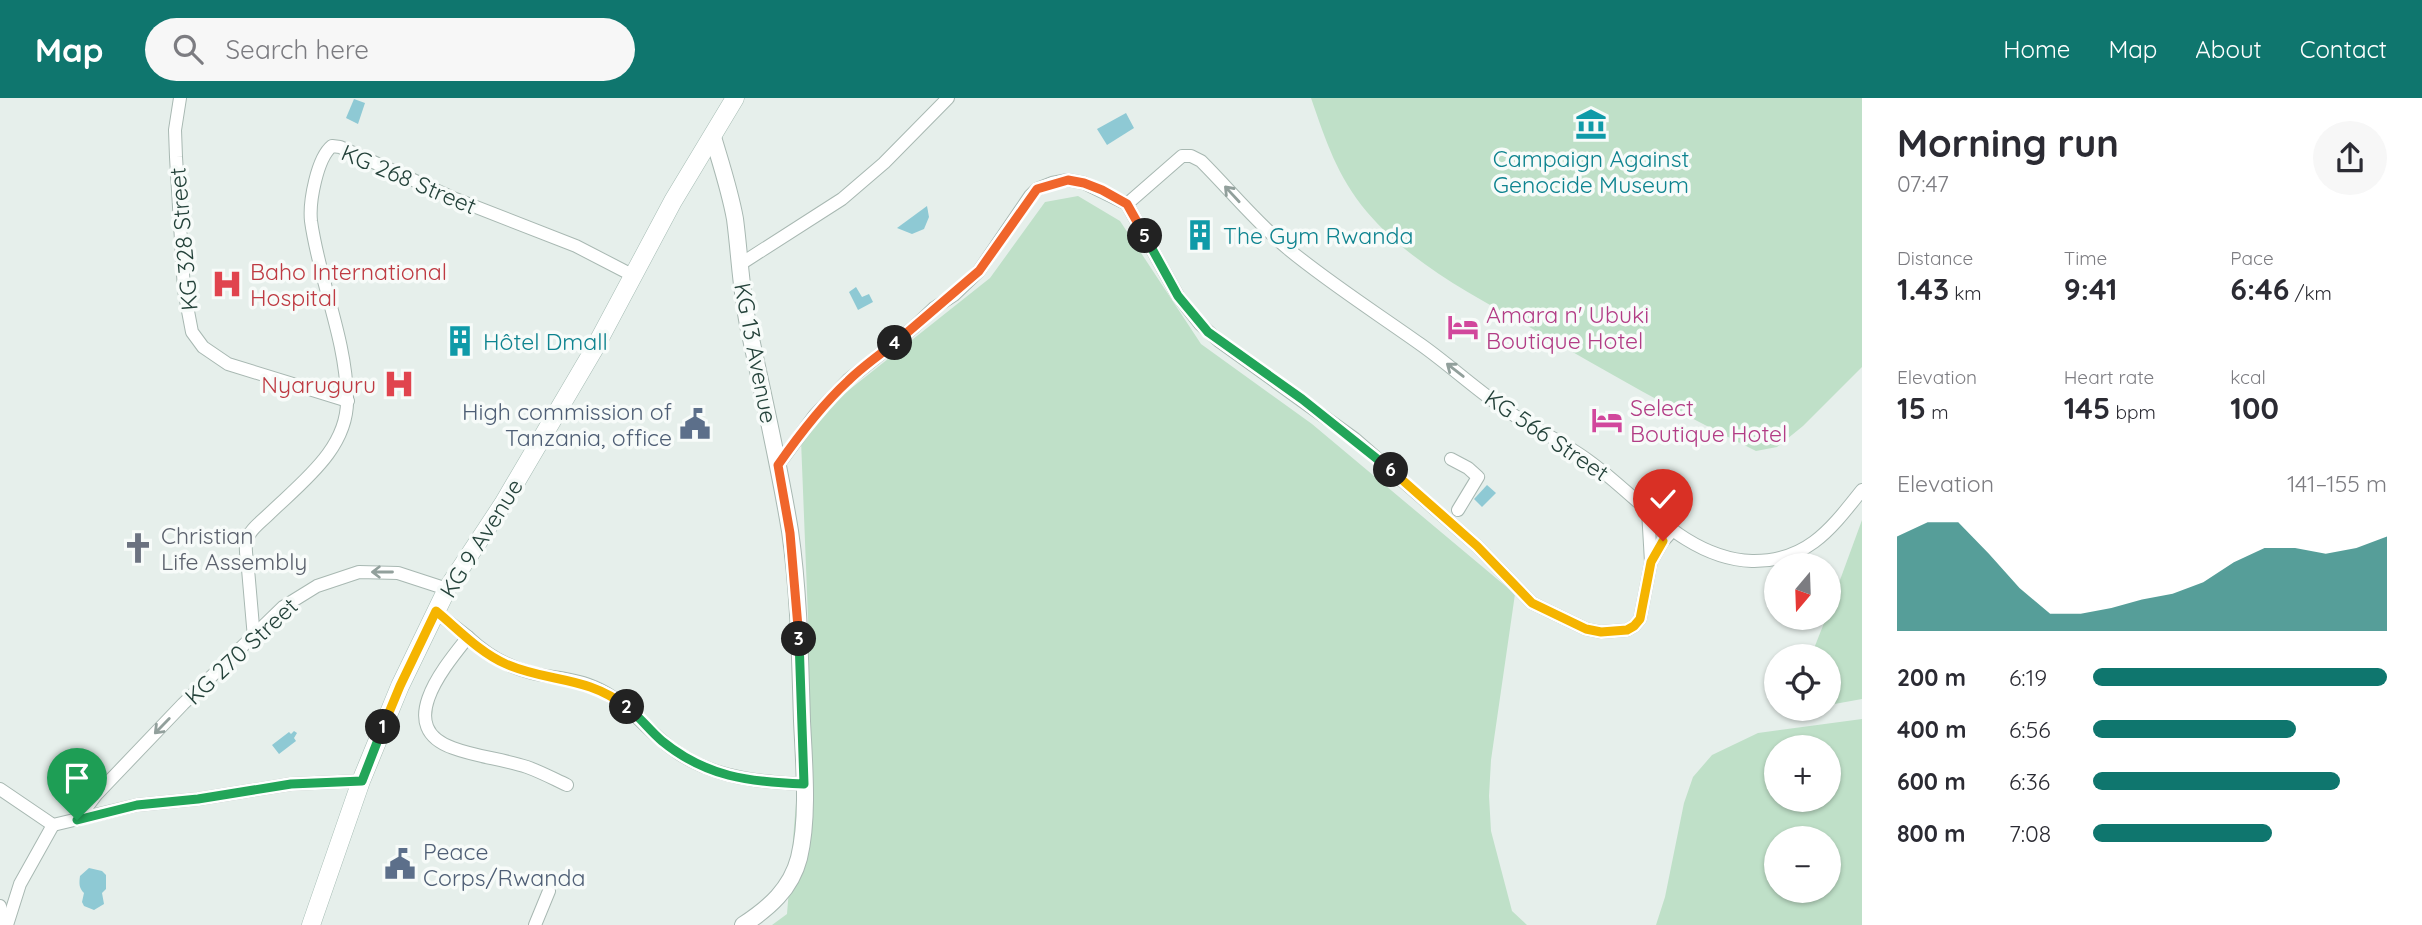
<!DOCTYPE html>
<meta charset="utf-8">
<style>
:root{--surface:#fff;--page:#f7f7f7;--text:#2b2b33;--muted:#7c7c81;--accent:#0f766e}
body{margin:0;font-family:Quicksand,sans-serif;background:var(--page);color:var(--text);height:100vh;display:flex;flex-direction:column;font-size:26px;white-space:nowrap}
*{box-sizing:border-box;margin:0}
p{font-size:23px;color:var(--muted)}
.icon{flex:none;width:38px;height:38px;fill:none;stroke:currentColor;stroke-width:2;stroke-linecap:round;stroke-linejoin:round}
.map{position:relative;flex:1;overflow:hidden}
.panel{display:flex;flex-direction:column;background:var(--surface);width:560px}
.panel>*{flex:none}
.needle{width:46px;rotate:199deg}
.buttons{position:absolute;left:1764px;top:455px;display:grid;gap:14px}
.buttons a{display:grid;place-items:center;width:77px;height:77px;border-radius:50%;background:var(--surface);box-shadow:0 2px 5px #0004;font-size:35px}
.pin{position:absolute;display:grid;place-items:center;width:60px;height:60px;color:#fff;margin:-72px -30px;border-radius:50% 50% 50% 0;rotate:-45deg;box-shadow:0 0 7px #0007}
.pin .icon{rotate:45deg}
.km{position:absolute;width:35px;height:35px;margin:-18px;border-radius:50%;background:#222;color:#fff;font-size:19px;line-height:35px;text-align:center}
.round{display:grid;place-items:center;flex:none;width:74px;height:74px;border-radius:37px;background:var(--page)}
.overview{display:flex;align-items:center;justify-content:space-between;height:119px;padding:0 35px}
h1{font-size:38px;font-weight:800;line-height:52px}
.metrics{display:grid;grid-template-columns:repeat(3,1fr);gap:10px;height:119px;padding:7px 35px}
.metrics div{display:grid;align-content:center}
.metrics b{font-size:30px;font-weight:800}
.metrics small{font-size:19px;font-weight:400}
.metrics p{font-size:19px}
.chart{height:196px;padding:14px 35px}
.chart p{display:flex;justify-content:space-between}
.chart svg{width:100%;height:126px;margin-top:7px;fill:var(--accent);opacity:.7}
ul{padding:0 35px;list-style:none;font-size:23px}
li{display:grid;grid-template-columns:112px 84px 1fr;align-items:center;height:52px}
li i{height:18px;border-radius:9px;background:var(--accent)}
header{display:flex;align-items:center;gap:42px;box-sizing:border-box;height:98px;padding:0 35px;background:var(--accent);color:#fff}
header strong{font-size:33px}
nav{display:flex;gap:38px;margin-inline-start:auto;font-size:24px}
.search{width:490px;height:63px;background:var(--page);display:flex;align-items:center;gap:18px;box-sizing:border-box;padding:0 24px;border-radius:38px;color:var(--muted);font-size:26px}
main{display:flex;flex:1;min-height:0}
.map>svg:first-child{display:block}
.green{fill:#bfe0c8;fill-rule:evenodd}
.water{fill:#8ec9d4}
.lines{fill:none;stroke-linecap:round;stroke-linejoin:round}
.minor-casing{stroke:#a8b8b2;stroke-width:14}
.tertiary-casing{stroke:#a8b8b2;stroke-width:18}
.secondary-casing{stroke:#a4bbb3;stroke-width:19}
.minor{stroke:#fff;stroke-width:12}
.tertiary{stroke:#fff;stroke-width:16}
.secondary{stroke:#fff;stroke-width:18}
.oneway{stroke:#92a09c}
.split-1-casing{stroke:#fff;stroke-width:14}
.split-2-casing{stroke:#fff;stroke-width:14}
.split-3-casing{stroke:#fff;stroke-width:14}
.split-4-casing{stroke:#fff;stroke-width:14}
.split-5-casing{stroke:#fff;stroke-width:14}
.split-6-casing{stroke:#fff;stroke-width:14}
.split-7-casing{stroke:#fff;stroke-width:14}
.split-1{stroke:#22a559;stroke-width:9}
.split-2{stroke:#f5b400;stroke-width:9}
.split-3{stroke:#22a559;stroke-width:9}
.split-4{stroke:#f0652b;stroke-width:9}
.split-5{stroke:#f0652b;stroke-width:9}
.split-6{stroke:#22a559;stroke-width:9}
.split-7{stroke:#f5b400;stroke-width:9}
.labels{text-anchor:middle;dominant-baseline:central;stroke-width:7;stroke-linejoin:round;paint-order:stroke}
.culture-label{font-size:23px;fill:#0d838f;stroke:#f7fbf9;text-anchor:start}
.street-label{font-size:23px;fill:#24423a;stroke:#f7fbf9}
.health-label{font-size:23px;fill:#be3a42;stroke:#f7fbf9;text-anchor:start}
.hotel-label{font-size:23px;fill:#b23c85;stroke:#f7fbf9;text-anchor:start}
.service-label{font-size:23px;fill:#4e5e75;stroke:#f7fbf9;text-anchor:end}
.worship-label{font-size:23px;fill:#5b616d;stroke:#f7fbf9;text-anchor:start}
</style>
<header>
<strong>Map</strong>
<div class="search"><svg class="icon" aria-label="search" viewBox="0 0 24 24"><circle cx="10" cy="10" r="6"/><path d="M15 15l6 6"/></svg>Search here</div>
<nav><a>Home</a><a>Map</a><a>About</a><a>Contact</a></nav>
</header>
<main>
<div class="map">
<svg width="1862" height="827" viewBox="0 0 1862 827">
<rect width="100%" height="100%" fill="#e6efeb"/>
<g class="green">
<path d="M 1311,0 L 1862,0 L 1862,269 L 1803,328 L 1777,349 L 1756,353 C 1679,315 1605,273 1531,230 C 1473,197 1411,166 1367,114 C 1337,78 1326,43 1311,0 Z"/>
<path d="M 1078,98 L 1120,123 L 1201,246 L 1312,326 L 1515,496 L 1491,662 L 1489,698 L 1491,733 L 1512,813 L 1527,827 L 772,827 L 787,816 L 809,545 L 801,342 L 835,303 L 990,180 L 1045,104 Z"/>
<path d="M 1862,422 L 1862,601 L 1829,607 L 1829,558 L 1811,558 L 1826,520 L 1829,520 L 1829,512 Z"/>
<path d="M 1862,621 L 1862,827 L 1656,827 L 1665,799 L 1684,705 L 1693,679 L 1712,657 L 1758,635 ZM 1829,649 L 1829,702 L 1776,702 L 1776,649 ZM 1829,740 L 1829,793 L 1776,793 L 1776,740 Z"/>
</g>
<g class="water">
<path d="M 354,1 L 365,5 L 358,26 L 346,20 Z"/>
<path d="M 1126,15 L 1134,30 L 1107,47 L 1097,31 Z"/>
<path d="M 927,108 L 929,119 L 924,131 L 912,136 L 897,130 Z"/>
<path d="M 856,189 L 862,199 L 869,196 L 873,204 L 858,212 L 849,194 Z"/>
<path d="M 1487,387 L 1496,395 L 1482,409 L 1474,401 Z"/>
<path d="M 294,633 L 297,635 L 294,640 L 296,643 L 279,656 L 272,647 L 289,634 L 291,636 Z"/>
<path d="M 89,770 L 102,773 L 106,777 L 106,791 L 102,795 L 104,806 L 94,812 L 84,808 L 82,804 L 84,795 C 79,790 79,786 80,778 Z"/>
</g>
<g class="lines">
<defs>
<g id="minor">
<path d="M 180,0 L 175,32 L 176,59 L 184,192 L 192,234 L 203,249 L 228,266 L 348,303"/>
<path d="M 1127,106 L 1182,58 L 1191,58 L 1201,63 C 1230,92 1255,123 1287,150 C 1328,184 1375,214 1420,246 C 1447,265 1472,288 1499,307 C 1527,328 1561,342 1589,363 C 1639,399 1685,461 1752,463 C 1807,464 1831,431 1862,392"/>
<path d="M 739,167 L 842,101 L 884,65 L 948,0"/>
<path d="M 1451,361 L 1468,370 L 1478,379 L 1458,412"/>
<path d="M 778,367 L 815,317 L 848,282 L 914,229 L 934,210 L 954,197 L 979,173 L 1030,98 L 1037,91 L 1052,85 L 1068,82 L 1084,85 L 1127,106 L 1178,198 L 1200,226 L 1219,243 L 1355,341 L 1477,448 L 1532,505 L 1586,531 L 1601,534 L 1627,532 L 1634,528 L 1640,521 L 1651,464 L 1648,412"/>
<path d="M 1651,464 L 1663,443 L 1673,432"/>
<path d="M 436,514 L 468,539"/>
<path d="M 254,540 C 252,517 250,494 248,471 C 247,463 245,452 246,444 C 249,432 261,424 269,416 C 302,384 349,350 347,300 C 346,240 319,182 311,123 C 309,104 317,60 332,48 L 340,49 L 453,100 L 576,148 L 634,178"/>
<path d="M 567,687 C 554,681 541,674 527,669 C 503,661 477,659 453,650 C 393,629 445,568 468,539 C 486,556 507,569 532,575 C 552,580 575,580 594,589 C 622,601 638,622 660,641 C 701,678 751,684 804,686"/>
<path d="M 0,691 L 53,727 L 137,707 L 198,701 L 291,686 L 361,683"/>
<path d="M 77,722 L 96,697 L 183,606 L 283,509 L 317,488 L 359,474 L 398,475 L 447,491"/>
<path d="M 0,808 L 3,827"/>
<path d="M 7,827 L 20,786 L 53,727"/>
<path d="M 535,827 L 549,793"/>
</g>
<path id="tertiary" d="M 713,39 C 721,66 730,93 735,121 C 740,159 741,198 750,236 C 764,301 779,366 790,433 C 799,495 800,559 802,623 C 804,665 809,719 799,760 C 791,791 769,810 743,827"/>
<path id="secondary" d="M 311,827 L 361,683 L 400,588 L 447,491 L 503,406 L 593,253 L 673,103 L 735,0"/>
</defs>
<use href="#minor" class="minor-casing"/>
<use href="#tertiary" class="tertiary-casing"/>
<use href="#secondary" class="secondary-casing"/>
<use href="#minor" class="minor"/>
<use href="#tertiary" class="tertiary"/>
<use href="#secondary" class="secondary"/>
</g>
<defs><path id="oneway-shaft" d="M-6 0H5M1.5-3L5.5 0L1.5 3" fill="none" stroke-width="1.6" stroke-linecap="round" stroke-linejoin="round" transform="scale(1.75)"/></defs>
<g class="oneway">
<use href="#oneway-shaft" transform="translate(1232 96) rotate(-133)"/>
<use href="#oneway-shaft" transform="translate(1455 272) rotate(-142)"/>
<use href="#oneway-shaft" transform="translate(382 474) rotate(-180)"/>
<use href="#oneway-shaft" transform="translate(162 628) rotate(134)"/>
</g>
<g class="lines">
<defs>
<path id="split-1" d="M 77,722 L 137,707 L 198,701 L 291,686 L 362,683 L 383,629"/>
<path id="split-2" d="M 383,629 L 400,588 L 436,513 C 458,531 479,554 506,566 C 550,585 585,577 627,609"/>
<path id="split-3" d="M 627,609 C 640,619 650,633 662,643 C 706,679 749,684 804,686 L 799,541"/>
<path id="split-4" d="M 799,541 L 790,435 L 778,367 C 799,337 821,308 848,283 C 862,269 879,257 895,245"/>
<path id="split-5" d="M 895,245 L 979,173 L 1037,91 L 1068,82 L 1084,85 L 1102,92 L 1127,106 L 1145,138"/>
<path id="split-6" d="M 1145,138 L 1178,198 L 1208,234 L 1302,301 L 1391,372"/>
<path id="split-7" d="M 1391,372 L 1477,448 L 1532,505 L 1586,531 L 1601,534 L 1627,532 L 1634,528 L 1640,521 L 1651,464 L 1663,443"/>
</defs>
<use href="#split-1" class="split-1-casing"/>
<use href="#split-2" class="split-2-casing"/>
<use href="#split-3" class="split-3-casing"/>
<use href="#split-4" class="split-4-casing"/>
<use href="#split-5" class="split-5-casing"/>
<use href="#split-6" class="split-6-casing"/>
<use href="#split-7" class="split-7-casing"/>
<use href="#split-1" class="split-1"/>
<use href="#split-2" class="split-2"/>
<use href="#split-3" class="split-3"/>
<use href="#split-4" class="split-4"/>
<use href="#split-5" class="split-5"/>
<use href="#split-6" class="split-6"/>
<use href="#split-7" class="split-7"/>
</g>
<defs>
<symbol id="museum-bare" viewBox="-9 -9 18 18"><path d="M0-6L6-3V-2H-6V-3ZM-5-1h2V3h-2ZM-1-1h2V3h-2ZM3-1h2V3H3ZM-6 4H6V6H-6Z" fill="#0f9aa8" stroke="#f7fbf9" stroke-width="2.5" paint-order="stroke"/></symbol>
<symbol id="building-bare" viewBox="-9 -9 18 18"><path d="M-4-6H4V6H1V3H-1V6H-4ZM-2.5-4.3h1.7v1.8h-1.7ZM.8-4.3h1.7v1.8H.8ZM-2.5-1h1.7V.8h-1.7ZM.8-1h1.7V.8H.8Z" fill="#0f9aa8" stroke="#f7fbf9" stroke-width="2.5" paint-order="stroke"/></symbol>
<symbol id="hospital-bare" viewBox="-9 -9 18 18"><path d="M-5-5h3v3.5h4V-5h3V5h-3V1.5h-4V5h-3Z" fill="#e0444e" stroke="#f7fbf9" stroke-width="2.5" paint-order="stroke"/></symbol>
<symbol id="hotel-bare" viewBox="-9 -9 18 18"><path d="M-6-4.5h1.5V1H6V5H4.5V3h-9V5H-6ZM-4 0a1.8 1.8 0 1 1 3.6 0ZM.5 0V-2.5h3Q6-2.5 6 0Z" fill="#d1479c" stroke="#f7fbf9" stroke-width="2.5" paint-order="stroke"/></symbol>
<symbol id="civic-bare" viewBox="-9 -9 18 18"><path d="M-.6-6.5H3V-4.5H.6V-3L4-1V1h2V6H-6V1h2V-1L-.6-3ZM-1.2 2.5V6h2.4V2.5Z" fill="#5c6f8a" stroke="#f7fbf9" stroke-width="2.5" paint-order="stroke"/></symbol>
<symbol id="church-bare" viewBox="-9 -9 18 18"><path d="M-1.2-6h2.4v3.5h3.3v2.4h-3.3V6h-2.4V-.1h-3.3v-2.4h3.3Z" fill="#6b7280" stroke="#f7fbf9" stroke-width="2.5" paint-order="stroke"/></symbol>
</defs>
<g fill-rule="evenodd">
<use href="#museum-bare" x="1569" y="4" width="44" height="44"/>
<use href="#building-bare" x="1178" y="115" width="44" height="44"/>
<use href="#hospital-bare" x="205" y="164" width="44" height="44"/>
<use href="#hotel-bare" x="1441" y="207" width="44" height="44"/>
<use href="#building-bare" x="438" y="221" width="44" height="44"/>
<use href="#hospital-bare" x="377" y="264" width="44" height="44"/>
<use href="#hotel-bare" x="1585" y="300" width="44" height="44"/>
<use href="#civic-bare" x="673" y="304" width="44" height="44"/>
<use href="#church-bare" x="116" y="428" width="44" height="44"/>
<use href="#civic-bare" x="378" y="744" width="44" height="44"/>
</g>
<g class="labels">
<g class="culture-label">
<text x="1591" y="60" text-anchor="middle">Campaign Against<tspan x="1591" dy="26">Genocide Museum</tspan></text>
<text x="1223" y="137">The Gym Rwanda</text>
<text x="483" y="243">Hôtel Dmall</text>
</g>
<g class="street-label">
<text transform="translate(409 81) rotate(23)">KG 268 Street</text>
<text transform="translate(183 141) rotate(-95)">KG 328 Street</text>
<text transform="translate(756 255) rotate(79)">KG 13 Avenue</text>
<text transform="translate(1547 337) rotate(34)">KG 566 Street</text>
<text transform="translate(481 440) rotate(-58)">KG 9 Avenue</text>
<text transform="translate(241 553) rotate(-43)">KG 270 Street</text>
</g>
<g class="health-label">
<text x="250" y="173">Baho International<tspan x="250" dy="26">Hospital</tspan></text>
<text x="376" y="286" text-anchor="end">Nyaruguru</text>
</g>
<g class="hotel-label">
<text x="1486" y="216">Amara n' Ubuki<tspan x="1486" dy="26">Boutique Hotel</tspan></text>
<text x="1630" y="309">Select<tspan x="1630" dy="26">Boutique Hotel</tspan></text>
</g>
<g class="service-label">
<text x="672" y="313">High commission of<tspan x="672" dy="26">Tanzania, office</tspan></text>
<text x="423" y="753" text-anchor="start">Peace<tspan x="423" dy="26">Corps/Rwanda</tspan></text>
</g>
<g class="worship-label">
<text x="161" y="437">Christian<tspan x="161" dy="26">Life Assembly</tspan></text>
</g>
</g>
</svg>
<div class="buttons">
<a><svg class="needle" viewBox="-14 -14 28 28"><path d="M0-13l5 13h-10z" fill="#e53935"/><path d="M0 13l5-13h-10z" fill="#7c7c81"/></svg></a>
<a><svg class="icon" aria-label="locate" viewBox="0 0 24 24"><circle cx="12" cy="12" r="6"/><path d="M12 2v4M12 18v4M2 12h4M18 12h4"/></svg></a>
<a>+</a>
<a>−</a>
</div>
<div class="pin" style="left:77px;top:722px;background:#1e9e55"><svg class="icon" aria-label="arrive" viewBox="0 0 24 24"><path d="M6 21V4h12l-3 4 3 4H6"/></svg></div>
<div class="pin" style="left:1663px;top:443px;background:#d93025"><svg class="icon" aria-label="check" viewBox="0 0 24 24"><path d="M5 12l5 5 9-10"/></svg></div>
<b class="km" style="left:383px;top:629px">1</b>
<b class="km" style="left:627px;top:609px">2</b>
<b class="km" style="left:799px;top:541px">3</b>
<b class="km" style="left:895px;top:245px">4</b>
<b class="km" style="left:1145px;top:138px">5</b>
<b class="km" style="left:1391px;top:372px">6</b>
</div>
<section class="panel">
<div class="overview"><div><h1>Morning run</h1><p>07:47</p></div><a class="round"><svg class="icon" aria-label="share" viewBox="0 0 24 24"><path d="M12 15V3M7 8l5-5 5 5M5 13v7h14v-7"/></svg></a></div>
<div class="metrics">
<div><p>Distance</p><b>1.43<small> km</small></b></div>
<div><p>Time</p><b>9:41</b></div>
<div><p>Pace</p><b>6:46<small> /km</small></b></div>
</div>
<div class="metrics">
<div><p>Elevation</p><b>15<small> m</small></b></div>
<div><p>Heart rate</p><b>145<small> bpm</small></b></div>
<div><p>kcal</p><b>100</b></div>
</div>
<div class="chart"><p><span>Elevation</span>141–155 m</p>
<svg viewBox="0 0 160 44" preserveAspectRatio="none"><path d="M0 44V11L10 6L20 6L30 17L40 29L50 38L60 38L70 36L80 33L90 31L100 27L110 20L120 15L130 15L140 17L150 15L160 11V44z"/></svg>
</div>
<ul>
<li><b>200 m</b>6:19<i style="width:100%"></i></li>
<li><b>400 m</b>6:56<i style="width:69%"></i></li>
<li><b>600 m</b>6:36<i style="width:84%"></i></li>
<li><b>800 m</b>7:08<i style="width:61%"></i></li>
</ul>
</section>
</main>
